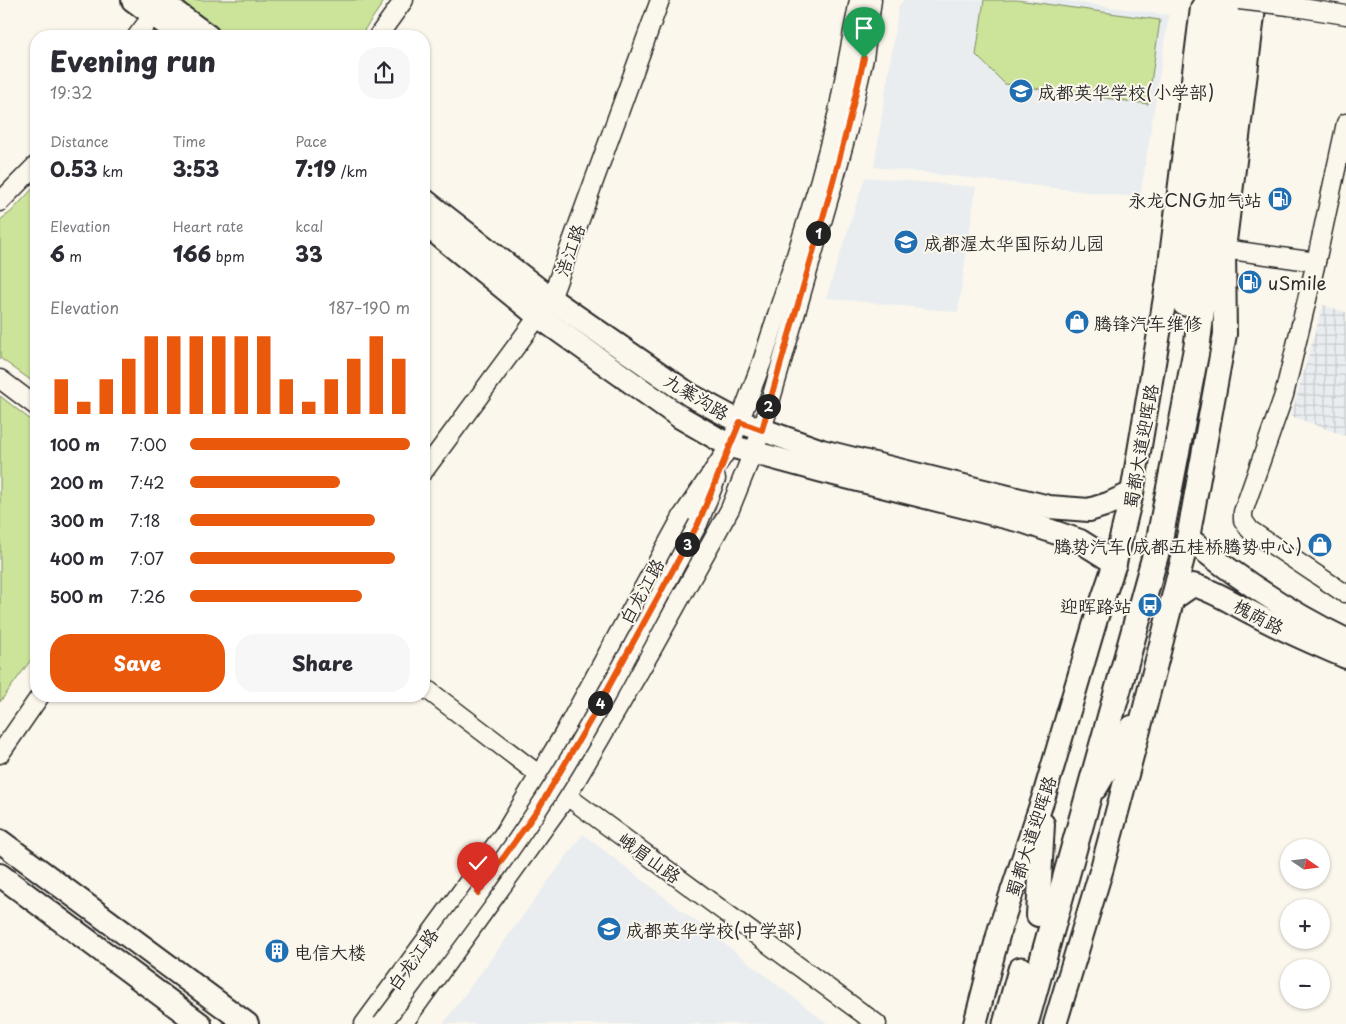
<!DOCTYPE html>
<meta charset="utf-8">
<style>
:root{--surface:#fff;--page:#f7f7f7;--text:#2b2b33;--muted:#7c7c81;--accent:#ea580c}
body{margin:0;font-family:"Playpen Sans","LXGW WenKai TC",sans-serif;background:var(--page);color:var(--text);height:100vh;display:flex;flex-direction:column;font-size:19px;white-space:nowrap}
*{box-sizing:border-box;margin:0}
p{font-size:16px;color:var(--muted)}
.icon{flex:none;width:28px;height:28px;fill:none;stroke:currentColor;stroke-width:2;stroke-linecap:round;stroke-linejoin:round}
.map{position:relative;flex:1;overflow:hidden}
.sheet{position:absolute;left:30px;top:30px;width:400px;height:672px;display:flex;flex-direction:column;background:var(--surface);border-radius:20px;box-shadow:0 1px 4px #0004}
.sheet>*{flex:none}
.needle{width:32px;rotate:104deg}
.tools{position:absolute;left:1280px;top:839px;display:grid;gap:10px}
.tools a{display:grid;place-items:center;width:50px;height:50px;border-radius:50%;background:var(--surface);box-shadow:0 1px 4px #0004;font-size:25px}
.pin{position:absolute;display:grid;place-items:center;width:42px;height:42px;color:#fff;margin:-51px -21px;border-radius:50% 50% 50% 0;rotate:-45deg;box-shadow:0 0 5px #0007}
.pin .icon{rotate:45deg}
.km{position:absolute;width:25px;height:25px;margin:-12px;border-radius:50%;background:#222;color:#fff;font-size:14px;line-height:25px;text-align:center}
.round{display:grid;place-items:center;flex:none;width:52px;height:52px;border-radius:20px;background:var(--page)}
.head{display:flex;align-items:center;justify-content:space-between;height:85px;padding:0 20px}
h1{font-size:28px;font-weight:800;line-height:38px}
.stats{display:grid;grid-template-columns:repeat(3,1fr);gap:8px;height:85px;padding:5px 20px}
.stats div{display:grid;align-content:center}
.stats b{font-size:21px;font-weight:800}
.stats small{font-size:14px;font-weight:400}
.stats p{font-size:14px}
.chart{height:140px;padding:10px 20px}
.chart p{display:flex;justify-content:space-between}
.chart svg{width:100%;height:90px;margin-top:5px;stroke:var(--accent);stroke-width:6}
.button{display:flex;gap:10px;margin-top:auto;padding:10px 20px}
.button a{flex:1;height:58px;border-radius:20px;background:var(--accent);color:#fff;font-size:20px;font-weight:800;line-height:58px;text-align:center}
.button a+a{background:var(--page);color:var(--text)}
ul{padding:0 20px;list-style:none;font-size:16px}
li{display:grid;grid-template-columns:80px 60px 1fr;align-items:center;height:38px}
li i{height:12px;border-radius:6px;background:var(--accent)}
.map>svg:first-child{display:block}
.built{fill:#e9edf0}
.industrial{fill:url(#industrial-grid)}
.green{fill:#cbe49a;stroke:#7b8862}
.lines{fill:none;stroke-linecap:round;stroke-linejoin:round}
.minor-casing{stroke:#2b2b2b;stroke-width:21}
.major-casing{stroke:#2b2b2b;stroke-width:26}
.highway-casing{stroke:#2b2b2b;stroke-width:29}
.minor{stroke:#fbf7ec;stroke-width:18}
.major{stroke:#fbf7ec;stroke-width:22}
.highway{stroke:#fbf7ec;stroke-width:25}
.minor-bridge-casing{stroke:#2b2b2b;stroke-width:21;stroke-linecap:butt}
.minor-bridge{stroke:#fbf7ec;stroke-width:18}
.route-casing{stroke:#fff;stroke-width:10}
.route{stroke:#ea580c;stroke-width:6}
.labels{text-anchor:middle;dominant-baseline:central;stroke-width:4;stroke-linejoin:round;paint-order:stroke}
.poi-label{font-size:18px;fill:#2b2b2b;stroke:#fbf7ec;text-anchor:start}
.street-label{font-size:18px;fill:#2b2b2b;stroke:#fbf7ec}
</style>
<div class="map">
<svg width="1346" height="1024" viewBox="0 0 1346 1024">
<defs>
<pattern id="industrial-grid" width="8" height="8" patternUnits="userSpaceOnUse" patternTransform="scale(1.25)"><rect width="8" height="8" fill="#e9edf0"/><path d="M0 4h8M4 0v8" fill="none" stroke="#c8cbce"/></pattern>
</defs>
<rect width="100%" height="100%" fill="#fbf7ec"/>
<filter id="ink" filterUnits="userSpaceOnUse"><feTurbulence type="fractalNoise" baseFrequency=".02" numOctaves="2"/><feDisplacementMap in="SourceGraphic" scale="10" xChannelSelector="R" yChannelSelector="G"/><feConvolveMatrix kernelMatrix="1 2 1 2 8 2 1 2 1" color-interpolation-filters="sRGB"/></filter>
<g filter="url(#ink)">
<g class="built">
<path d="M 904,0 L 1059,0 L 1169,15 L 1140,198 L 874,167 L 899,5 Z"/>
<path d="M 865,177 L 976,187 L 958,312 L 826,298 Z"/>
<path d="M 583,834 L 828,1024 L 443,1024 Z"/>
</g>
<path class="industrial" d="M 1323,305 L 1346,312 L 1346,436 L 1291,416 Z"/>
<g class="green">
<path d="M 181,0 L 385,0 L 360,36 L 154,36 Z"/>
<path d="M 984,0 L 1017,0 L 1160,20 L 1148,104 L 1005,84 L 976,55 Z"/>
<path d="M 36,185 L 36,384 L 0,358 L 0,220 L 11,212 Z"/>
<path d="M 0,396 L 36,424 L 36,653 L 0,702 Z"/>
</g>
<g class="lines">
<defs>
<g id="minor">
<path d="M 1289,6 L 1346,15"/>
<path d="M 137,36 L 161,4"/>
<path d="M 378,36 L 404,0"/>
<path d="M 0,202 L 36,165"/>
<path d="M 1224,249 L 1316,262"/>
<path d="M 0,379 L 36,406"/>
<path d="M 424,471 L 551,299 L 660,0"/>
<path d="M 698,524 L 716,479"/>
<path d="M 1344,593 L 1250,530 L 1243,520 L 1243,512 L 1284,395 L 1316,262 L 1346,123"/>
<path d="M 424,687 L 567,796 L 877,1024"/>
<path d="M 0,754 L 40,696"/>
<path d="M 364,1024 L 505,832 L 563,735 L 683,515 L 730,446 L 762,362 L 819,183 L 838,112 L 859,0"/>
<path d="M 403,1024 L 567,796 L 650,653 L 730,509 L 762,430 L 833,184 L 848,129 L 864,58 L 872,0"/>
</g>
<g id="major">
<path d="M 133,0 L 182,36"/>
<path d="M 159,0 L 208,36"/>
<path d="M 424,200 L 551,299 L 690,395 L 740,422 L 822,451 L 1049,507 L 1089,510 L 1108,504 L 1132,493"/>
<path d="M 424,223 L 538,316 L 680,417 L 730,446 L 822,471 L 1025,522 L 1080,541 L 1115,563"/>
<path d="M 1188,538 C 1235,576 1292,614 1346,640"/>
<path d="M 1174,598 L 1193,585 C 1215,591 1232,603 1252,613 C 1282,630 1314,643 1346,657"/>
<path d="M 1096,788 L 1132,727"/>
<path d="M 0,841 L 247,1024"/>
<path d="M 0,875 L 200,1024"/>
<path d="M 1038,915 L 1043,824"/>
<path d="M 975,1024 L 1000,928 L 1044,796 L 1096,619 L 1115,563 L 1132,493 L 1168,280 L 1202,8"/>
<path d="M 1055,1024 L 1102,868 L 1144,711 L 1188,538 L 1225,334 L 1224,249 L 1255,0"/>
</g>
<g id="highway">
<path d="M 1185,303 L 1215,0"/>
<path d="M 1006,1024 L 1021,970"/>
<path d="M 1025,1024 L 1159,542 L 1197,346 L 1239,0"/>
</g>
</defs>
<use href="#minor" class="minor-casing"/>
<use href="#major" class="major-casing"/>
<use href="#highway" class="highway-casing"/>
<use href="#minor" class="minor"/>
<use href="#major" class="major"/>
<use href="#highway" class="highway"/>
<defs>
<g id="minor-bridge">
<path d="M 1239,0 L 1289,6"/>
<path d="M 382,1024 C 435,953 489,883 538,809 C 597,719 646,619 698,524"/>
</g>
</defs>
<use href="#minor-bridge" class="minor-bridge-casing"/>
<use href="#minor-bridge" class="minor-bridge"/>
</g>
</g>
<g class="lines" filter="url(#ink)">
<defs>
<path id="route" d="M 478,893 L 539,808 L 590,721 L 698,524 L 740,422 L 762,430 C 796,306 836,184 864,58"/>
</defs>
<use href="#route" class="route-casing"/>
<use href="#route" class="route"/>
</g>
<defs>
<symbol id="school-disc" viewBox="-11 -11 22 22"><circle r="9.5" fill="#1f6fb2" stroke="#fbf7ec"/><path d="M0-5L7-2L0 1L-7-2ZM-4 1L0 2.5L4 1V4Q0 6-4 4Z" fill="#fff"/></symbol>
<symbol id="fuel-disc" viewBox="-11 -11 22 22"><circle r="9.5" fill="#1f6fb2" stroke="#fbf7ec"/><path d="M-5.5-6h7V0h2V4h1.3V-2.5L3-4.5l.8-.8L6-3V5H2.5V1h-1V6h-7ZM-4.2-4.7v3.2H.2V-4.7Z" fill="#fff"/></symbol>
<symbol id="shop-disc" viewBox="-11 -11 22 22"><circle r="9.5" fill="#1f6fb2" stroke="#fbf7ec"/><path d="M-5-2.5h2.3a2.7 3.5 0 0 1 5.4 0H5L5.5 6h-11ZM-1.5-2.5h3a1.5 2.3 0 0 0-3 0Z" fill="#fff"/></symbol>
<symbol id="bus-disc" viewBox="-11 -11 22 22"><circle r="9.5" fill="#1f6fb2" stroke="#fbf7ec"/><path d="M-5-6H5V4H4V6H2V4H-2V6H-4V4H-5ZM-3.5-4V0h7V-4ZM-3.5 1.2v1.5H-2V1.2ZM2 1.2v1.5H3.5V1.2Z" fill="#fff"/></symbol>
<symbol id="building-disc" viewBox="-11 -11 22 22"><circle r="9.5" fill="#1f6fb2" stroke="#fbf7ec"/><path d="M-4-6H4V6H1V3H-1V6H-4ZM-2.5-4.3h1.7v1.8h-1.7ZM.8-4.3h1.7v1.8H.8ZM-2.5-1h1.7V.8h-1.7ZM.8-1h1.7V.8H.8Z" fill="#fff"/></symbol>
</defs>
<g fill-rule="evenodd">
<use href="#school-disc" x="1007" y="77" width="28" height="28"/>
<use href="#fuel-disc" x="1266" y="185" width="28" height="28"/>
<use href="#school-disc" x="892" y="228" width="28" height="28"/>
<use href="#fuel-disc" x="1236" y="268" width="28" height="28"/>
<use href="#shop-disc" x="1063" y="308" width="28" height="28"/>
<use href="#shop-disc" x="1306" y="531" width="28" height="28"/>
<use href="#bus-disc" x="1136" y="591" width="28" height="28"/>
<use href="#school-disc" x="595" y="915" width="28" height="28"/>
<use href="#building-disc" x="263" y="937" width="28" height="28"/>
</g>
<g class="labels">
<g class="poi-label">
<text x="1038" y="91">成都英华学校(小学部)</text>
<text x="1262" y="199" text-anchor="end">永龙CNG加气站</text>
<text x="924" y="242">成都渥太华国际幼儿园</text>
<text x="1268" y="282">uSmile</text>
<text x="1094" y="322">腾锋汽车维修</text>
<text x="1302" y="545" text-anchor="end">腾势汽车(成都五桂桥腾势中心)</text>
<text x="1132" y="605" text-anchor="end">迎晖路站</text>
<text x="626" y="929">成都英华学校(中学部)</text>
<text x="294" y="951">电信大楼</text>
</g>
<g class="street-label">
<text transform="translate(569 250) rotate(-70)">涪江路</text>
<text transform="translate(697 396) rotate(31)">九寨沟路</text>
<text transform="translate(1140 446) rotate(-80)">蜀都大道迎晖路</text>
<text transform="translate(641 591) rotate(-61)">白龙江路</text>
<text transform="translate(1259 616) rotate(28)">槐荫路</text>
<text transform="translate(1030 836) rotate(-72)">蜀都大道迎晖路</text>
<text transform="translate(650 857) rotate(36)">峨眉山路</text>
<text transform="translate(412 959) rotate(-54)">白龙江路</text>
</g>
</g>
</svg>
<div class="tools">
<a><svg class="needle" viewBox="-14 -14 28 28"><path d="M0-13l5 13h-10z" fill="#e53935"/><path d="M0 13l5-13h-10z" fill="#7c7c81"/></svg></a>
<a>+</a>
<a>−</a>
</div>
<div class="pin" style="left:864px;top:58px;background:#1e9e55"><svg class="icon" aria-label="arrive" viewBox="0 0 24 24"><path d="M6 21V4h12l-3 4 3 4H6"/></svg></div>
<div class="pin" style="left:478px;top:893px;background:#d93025"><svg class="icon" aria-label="check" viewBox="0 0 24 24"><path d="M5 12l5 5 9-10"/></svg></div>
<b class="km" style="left:818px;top:233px">1</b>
<b class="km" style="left:768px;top:406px">2</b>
<b class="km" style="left:687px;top:544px">3</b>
<b class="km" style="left:600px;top:703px">4</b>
<section class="sheet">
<div class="head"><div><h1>Evening run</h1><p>19:32</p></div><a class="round"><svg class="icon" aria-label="share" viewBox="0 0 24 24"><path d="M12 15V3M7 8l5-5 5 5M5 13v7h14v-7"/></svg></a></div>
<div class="stats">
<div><p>Distance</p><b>0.53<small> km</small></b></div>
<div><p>Time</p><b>3:53</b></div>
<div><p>Pace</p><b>7:19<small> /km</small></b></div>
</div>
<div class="stats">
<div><p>Elevation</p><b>6<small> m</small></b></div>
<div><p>Heart rate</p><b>166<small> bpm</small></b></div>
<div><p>kcal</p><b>33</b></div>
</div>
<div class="chart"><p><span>Elevation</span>187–190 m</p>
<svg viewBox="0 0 160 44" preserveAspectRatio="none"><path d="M5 44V27M15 44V38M25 44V27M35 44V17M45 44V6M55 44V6M65 44V6M75 44V6M85 44V6M95 44V6M105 44V27M115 44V38M125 44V27M135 44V17M145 44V6M155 44V17"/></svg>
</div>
<ul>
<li><b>100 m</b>7:00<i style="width:100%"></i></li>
<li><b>200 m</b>7:42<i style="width:68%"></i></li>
<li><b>300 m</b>7:18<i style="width:84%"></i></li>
<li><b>400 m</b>7:07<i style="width:93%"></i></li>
<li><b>500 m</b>7:26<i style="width:78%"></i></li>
</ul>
<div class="button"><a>Save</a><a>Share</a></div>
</section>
</div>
